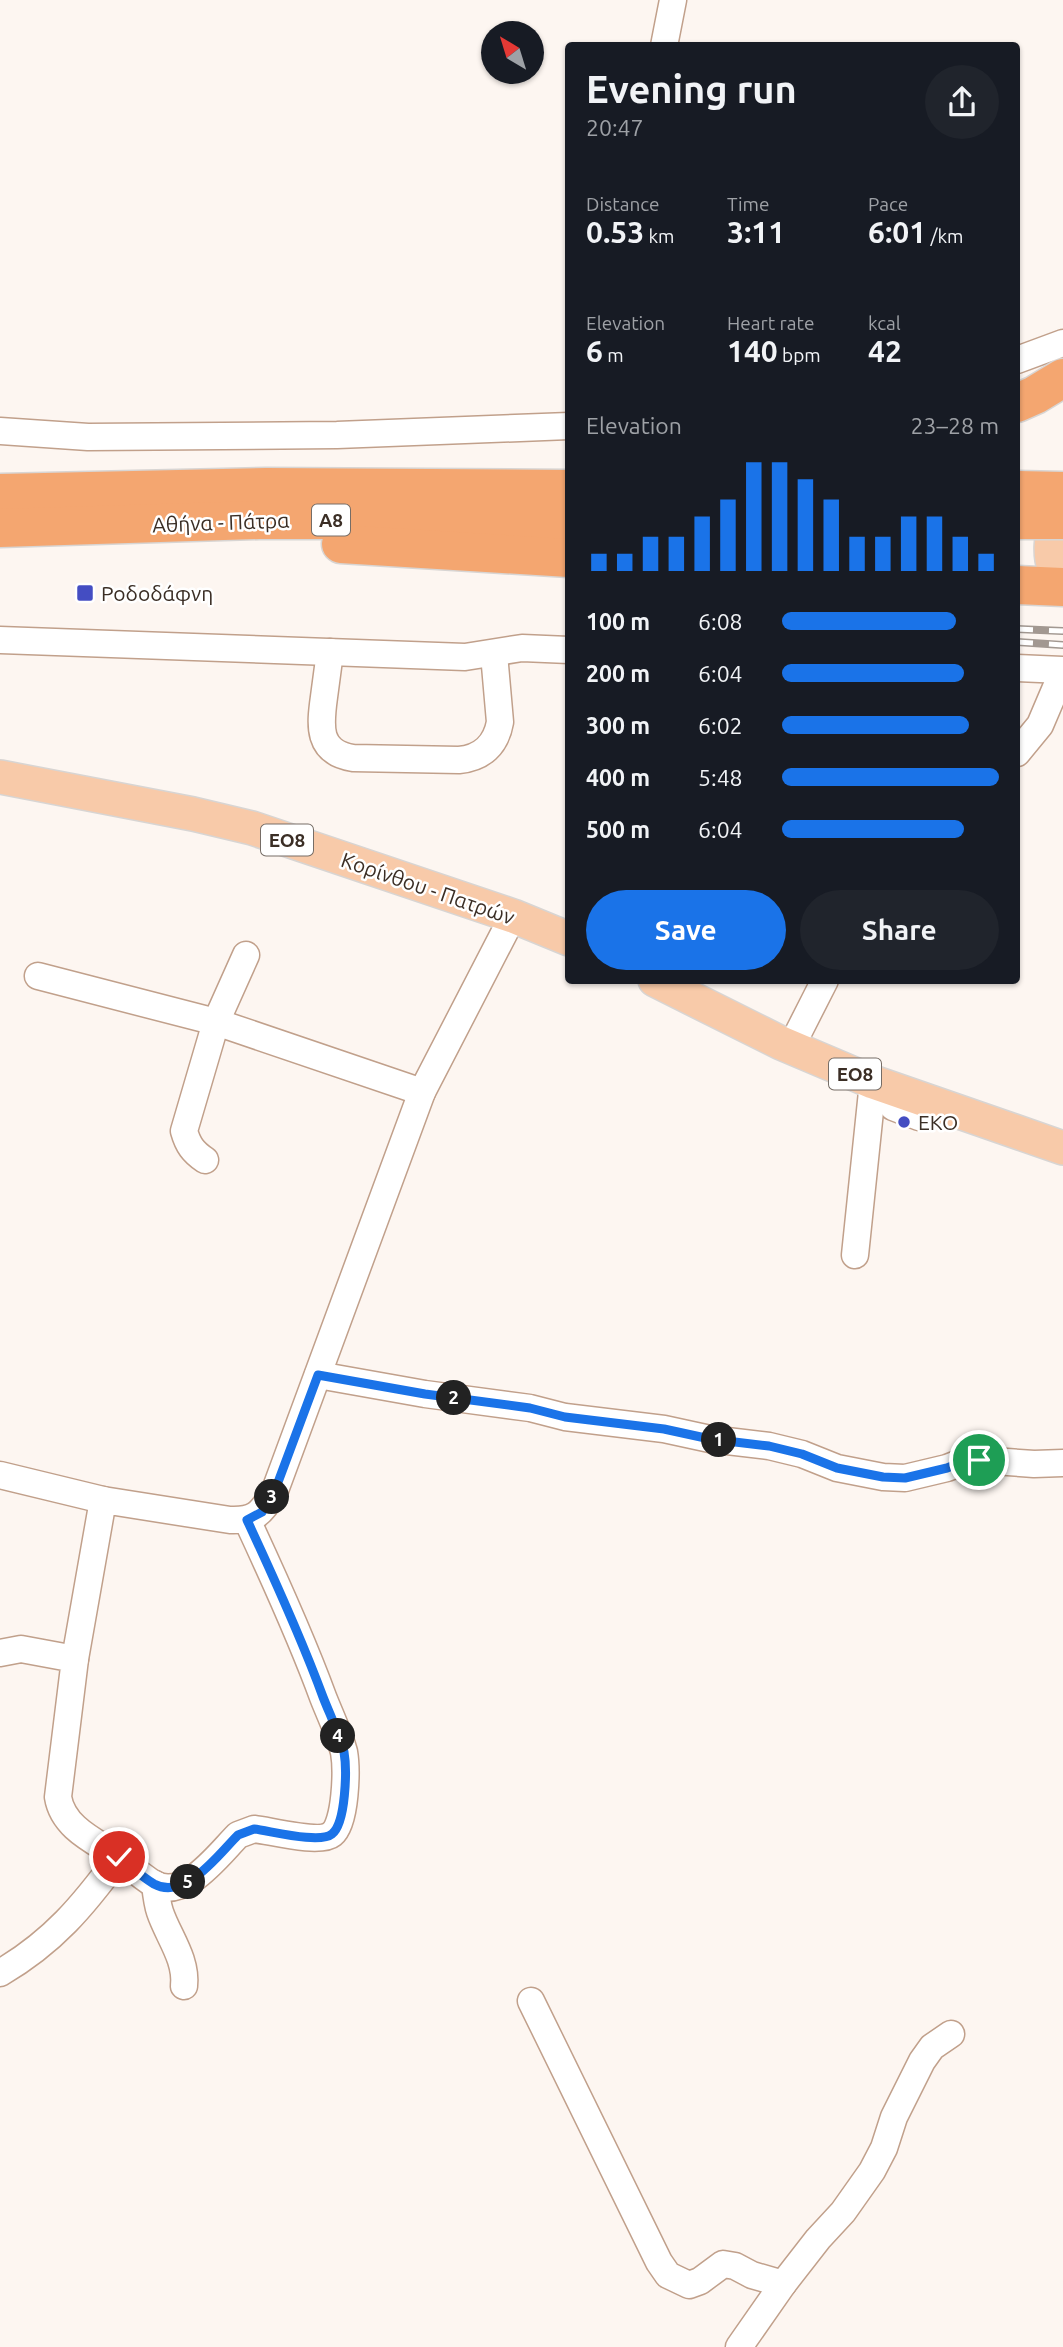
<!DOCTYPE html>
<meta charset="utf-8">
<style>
:root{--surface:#171b24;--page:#20242c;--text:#f1f3f6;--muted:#9ea1a6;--accent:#1a73e8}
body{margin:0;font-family:Ubuntu,sans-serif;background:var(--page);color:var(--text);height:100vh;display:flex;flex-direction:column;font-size:26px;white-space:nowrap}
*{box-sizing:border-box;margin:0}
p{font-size:23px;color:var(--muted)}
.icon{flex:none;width:38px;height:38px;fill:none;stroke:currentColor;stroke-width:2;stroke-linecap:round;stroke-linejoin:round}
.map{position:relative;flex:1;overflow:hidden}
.drawer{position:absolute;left:565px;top:42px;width:455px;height:942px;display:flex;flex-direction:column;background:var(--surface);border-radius:7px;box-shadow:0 2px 5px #0004}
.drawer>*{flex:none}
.needle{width:46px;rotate:322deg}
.controls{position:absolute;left:481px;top:21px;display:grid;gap:14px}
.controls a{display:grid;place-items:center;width:63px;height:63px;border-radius:50%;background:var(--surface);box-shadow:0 2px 5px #0004;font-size:35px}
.pin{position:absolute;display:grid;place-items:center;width:60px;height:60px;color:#fff;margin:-30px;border:4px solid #fff;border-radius:50%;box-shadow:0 2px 7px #0007}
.km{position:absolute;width:35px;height:35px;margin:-18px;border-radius:50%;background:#222;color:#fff;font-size:19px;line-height:35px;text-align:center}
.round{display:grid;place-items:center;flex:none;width:74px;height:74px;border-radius:37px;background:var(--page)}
.head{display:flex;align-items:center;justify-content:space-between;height:119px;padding:0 21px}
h1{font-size:38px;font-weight:700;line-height:52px}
.metrics{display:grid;grid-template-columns:repeat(3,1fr);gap:10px;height:119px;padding:7px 21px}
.metrics div{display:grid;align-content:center}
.metrics b{font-size:30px;font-weight:700}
.metrics small{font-size:19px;font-weight:400}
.metrics p{font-size:19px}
.chart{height:196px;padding:14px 21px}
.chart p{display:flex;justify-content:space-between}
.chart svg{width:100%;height:126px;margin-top:7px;stroke:var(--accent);stroke-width:6}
.action{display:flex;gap:14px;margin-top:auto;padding:14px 21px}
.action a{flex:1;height:80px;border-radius:42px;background:var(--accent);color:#fff;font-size:28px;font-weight:700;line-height:80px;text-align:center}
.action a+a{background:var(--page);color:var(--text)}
ul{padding:0 21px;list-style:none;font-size:23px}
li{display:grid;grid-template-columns:112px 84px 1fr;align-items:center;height:52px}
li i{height:18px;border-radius:9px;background:var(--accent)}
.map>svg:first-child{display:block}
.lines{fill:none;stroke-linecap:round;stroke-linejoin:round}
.minor-casing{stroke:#c1a08b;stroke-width:29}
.major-casing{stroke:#d8d5d3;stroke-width:36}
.highway-casing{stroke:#d8d5d3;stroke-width:41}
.minor{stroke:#fff;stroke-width:26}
.major{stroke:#f8caa9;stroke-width:33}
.highway{stroke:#f4a670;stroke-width:38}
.rail-casing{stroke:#a29891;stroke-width:8}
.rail{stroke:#fff;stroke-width:5;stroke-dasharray:16;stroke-linecap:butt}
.highway-bridge-casing{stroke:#d8d5d3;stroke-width:41;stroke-linecap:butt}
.highway-bridge{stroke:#f4a670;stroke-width:38}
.route-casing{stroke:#fff;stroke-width:14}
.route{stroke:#1a73e8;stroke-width:9}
.poi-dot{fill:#444dc2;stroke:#fff;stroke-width:2.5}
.labels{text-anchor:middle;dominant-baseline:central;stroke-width:5;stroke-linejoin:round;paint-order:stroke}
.shield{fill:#fff;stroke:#766d66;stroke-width:2}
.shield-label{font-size:19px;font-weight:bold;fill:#3b2e25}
.street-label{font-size:21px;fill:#3b2e25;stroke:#fff}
.poi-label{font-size:21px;fill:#3b2e25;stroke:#fff;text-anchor:start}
</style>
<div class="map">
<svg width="1063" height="2347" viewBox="0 0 1063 2347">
<rect width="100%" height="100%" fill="#fdf6f1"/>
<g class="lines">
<defs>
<g id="minor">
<path d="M 664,46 L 673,0"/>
<path d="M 1017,360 L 1063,343"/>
<path d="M 0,431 L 88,437 L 337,435 L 569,426"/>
<path d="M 0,640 L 465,657 L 522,648 L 569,650"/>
<path d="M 330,652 C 328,667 326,682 324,697 C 320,726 317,752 353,758 L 459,760 C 482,758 496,745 500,722 L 494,654"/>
<path d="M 1017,668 L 1063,670"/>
<path d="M 1017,753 L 1040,725 L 1063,671"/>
<path d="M 38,976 L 216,1022 L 422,1092"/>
<path d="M 791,1047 L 825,980"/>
<path d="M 884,1086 L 893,1107 L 919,1117 L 938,1105"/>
<path d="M 205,1160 C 193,1152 188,1145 184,1131 L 216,1022 L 246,955"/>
<path d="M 855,1255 L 873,1082"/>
<path d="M 318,1375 L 425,1394 L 530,1408 L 565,1417 L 664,1429 L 710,1439 L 769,1446 L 802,1454 L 837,1468 L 883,1477 L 905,1478 L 947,1468 L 962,1462 L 979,1460 L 1034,1464 L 1063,1463"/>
<path d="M 0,1475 L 103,1500"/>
<path d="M 0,1653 L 21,1649 L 75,1659 L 58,1797 C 63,1828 95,1841 119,1857 C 83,1906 53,1942 0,1973"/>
<path d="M 75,1659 L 103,1500 L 230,1520 C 255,1521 260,1514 274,1493 L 422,1092 L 513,916"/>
<path d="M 119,1857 C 130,1866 142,1877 154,1884 C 185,1901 218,1855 238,1835 L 254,1829 C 271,1831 320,1844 332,1834 C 346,1823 347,1769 344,1752 C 339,1733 330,1715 323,1697 C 301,1637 274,1578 247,1520"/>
<path d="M 155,1884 C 156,1893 157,1903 160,1912 C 168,1936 187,1959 184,1986"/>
<path d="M 531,2001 L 659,2262 L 668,2275 L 689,2285 L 700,2281 L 723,2264 L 735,2266 L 752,2275 L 783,2284"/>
<path d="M 739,2347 L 783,2284 L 818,2239 L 843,2212 L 872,2171 L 884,2148 L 894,2117 L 922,2061 L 932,2047 L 951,2034"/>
</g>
<g id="major">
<path d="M 1062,495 C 1055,523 1041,558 1063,583"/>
<path d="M 0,777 L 193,814 L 252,828 L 513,916 L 569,939"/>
<path d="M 655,980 L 781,1043 L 873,1082 L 1063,1148"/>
</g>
<g id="highway">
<path d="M 1017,403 L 1035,395 L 1063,378"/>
<path d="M 0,493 L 266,487 L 569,489"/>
<path d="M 0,528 L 259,520 L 569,520"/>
<path d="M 341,544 L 569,558"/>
<path d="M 1017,585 L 1063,587"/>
</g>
</defs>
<use href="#minor" class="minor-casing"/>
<use href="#major" class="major-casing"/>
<use href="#highway" class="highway-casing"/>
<use href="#minor" class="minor"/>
<use href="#major" class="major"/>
<use href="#highway" class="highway"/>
<defs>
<g id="rail">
<path d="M 1017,629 L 1063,631"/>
<path d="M 1017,642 L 1063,645"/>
</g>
</defs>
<use href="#rail" class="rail-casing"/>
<use href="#rail" class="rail"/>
<defs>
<g id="highway-bridge">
<path d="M 1018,490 L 1063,491"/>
<path d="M 1017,520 L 1063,520"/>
</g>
</defs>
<use href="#highway-bridge" class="highway-bridge-casing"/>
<use href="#highway-bridge" class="highway-bridge"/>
</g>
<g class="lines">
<defs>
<path id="route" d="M 119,1857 C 130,1866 142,1877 154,1884 C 185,1901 218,1855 238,1835 L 254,1829 C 271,1831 320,1844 332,1834 C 346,1823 347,1769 344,1752 C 339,1733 330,1715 323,1697 C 301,1637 274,1578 247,1520 L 262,1512 L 274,1493 L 318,1375 L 425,1394 L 530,1408 L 565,1417 L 664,1429 L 710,1439 L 769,1446 L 802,1454 L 837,1468 L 883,1477 L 905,1478 L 947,1468 L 962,1462 L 979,1460"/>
</defs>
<use href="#route" class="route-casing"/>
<use href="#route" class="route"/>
</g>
<g class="poi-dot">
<rect x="76" y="584" width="18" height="18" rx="3.5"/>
<circle cx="904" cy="1122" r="7"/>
</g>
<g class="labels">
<g class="shield">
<rect x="312" y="504.5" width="38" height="31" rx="5"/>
<rect x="261" y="824.5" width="52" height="31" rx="5"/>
<rect x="829" y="1058.5" width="52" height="31" rx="5"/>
</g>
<g class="shield-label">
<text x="331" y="520">Α8</text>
<text x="287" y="840">ΕΟ8</text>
<text x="855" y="1074">ΕΟ8</text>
</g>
<g class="street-label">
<text transform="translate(221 522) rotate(-2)">Αθήνα - Πάτρα</text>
<text transform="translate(428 888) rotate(19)">Κορίνθου - Πατρών</text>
</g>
<g class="poi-label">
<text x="101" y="593">Ροδοδάφνη</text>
<text x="918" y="1122">EKO</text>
</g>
</g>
</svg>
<div class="controls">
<a><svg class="needle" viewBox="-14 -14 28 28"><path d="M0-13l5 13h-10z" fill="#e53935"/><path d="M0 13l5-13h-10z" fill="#9ea1a6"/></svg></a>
</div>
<div class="pin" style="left:979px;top:1460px;background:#1e9e55"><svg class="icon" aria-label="arrive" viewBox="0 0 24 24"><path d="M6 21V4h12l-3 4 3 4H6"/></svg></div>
<div class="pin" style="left:119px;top:1857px;background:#d93025"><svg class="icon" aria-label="check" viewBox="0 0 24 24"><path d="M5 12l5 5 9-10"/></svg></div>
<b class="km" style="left:719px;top:1440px">1</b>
<b class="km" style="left:454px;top:1398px">2</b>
<b class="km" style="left:272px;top:1497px">3</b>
<b class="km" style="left:338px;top:1736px">4</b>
<b class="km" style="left:188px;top:1882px">5</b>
<section class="drawer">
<div class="head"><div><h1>Evening run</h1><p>20:47</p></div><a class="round"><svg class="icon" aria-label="share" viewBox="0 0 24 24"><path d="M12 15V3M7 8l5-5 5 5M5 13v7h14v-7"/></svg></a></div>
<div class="metrics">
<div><p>Distance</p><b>0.53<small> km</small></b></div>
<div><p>Time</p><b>3:11</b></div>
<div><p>Pace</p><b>6:01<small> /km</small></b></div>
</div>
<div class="metrics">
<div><p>Elevation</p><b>6<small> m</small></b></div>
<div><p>Heart rate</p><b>140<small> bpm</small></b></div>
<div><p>kcal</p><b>42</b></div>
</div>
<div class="chart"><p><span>Elevation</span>23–28 m</p>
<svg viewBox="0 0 160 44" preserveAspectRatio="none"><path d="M5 44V38M15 44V38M25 44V32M35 44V32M45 44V25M55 44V19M65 44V6M75 44V6M85 44V12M95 44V19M105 44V32M115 44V32M125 44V25M135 44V25M145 44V32M155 44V38"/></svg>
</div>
<ul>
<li><b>100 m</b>6:08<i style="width:80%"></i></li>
<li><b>200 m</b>6:04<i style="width:84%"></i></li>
<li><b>300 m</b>6:02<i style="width:86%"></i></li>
<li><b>400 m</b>5:48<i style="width:100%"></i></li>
<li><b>500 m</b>6:04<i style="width:84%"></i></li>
</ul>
<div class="action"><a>Save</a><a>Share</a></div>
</section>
</div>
